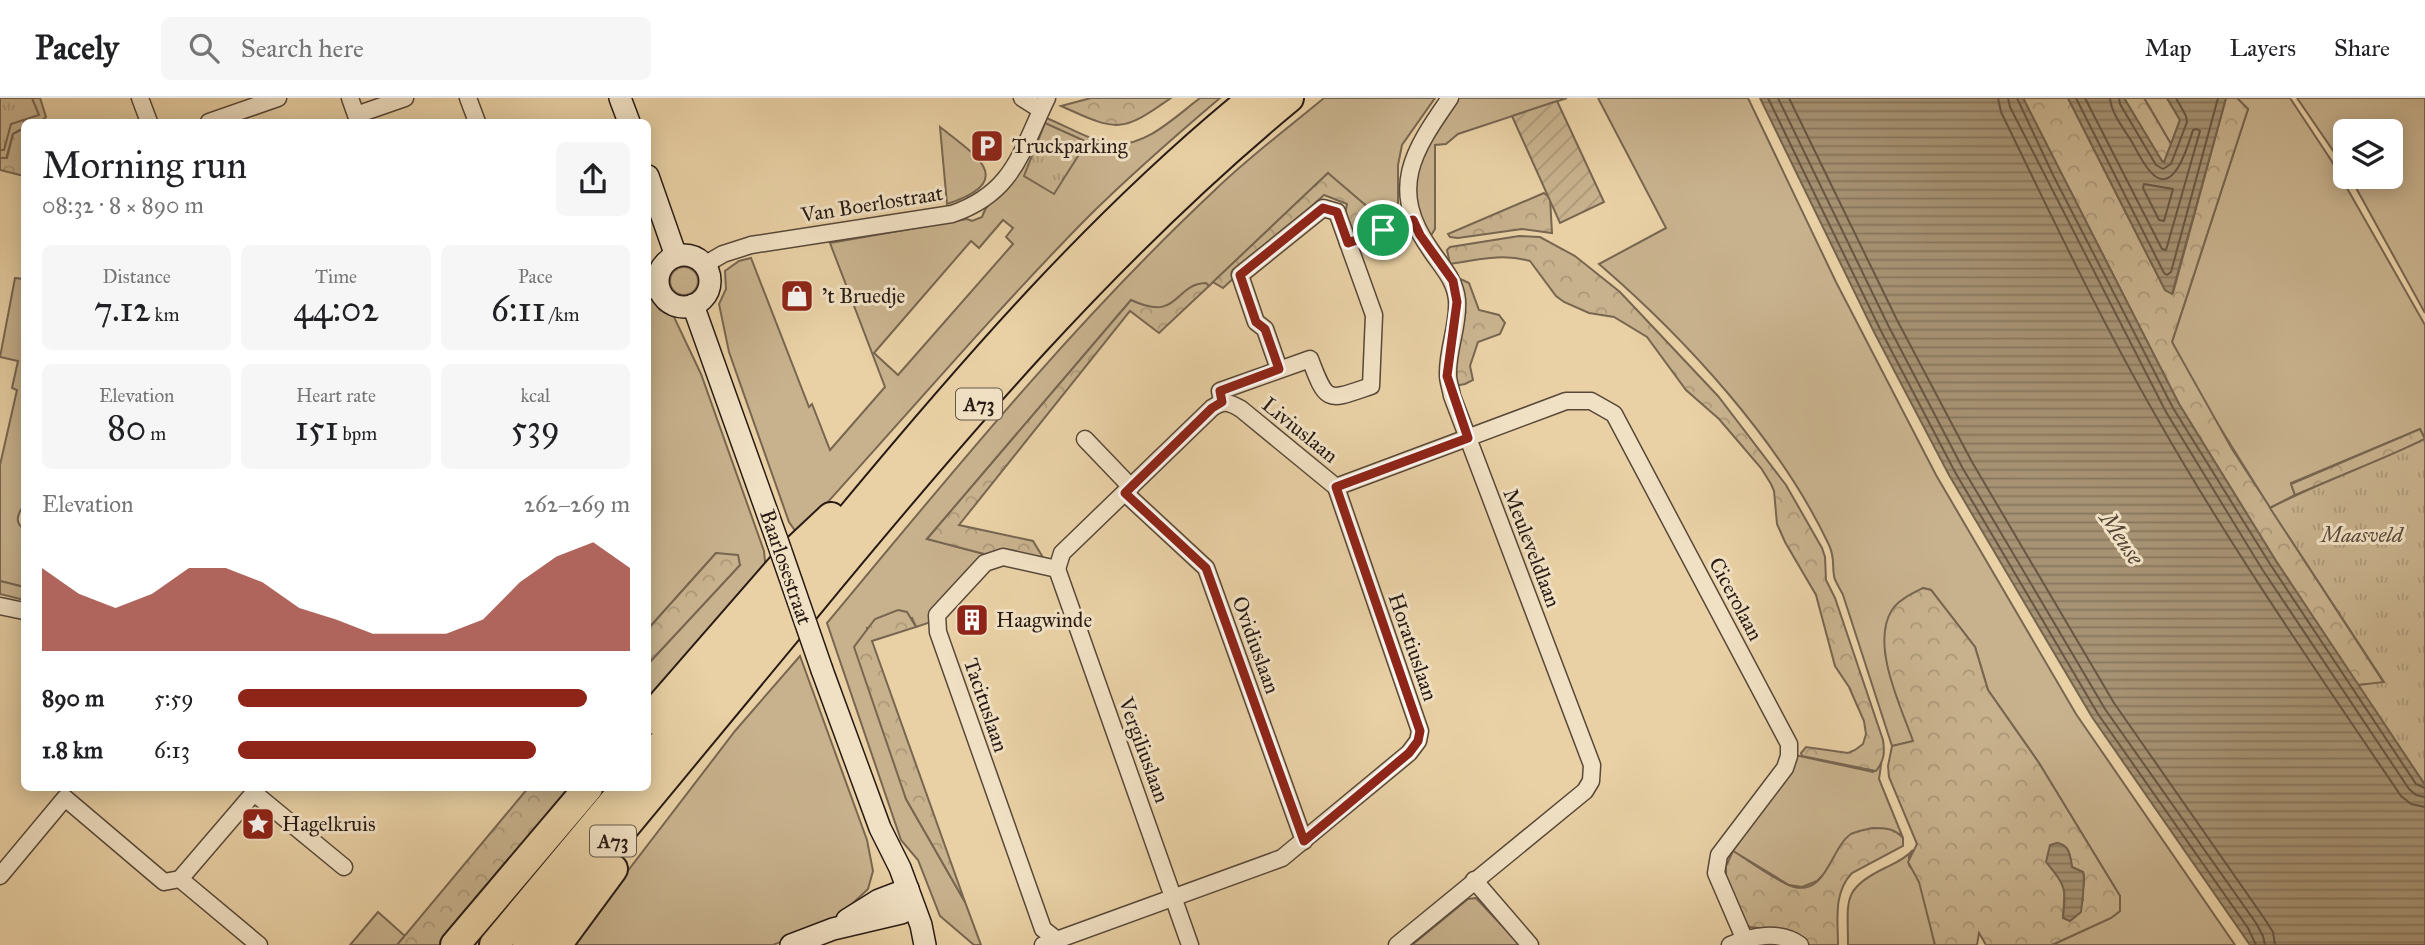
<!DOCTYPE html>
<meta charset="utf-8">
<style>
:root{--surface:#fff;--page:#f6f6f6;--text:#202124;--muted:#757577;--line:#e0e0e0;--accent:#8f2418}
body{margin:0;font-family:"IM FELL Great Primer",serif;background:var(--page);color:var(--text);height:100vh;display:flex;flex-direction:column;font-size:26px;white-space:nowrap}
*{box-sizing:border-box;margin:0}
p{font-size:23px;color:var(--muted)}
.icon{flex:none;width:38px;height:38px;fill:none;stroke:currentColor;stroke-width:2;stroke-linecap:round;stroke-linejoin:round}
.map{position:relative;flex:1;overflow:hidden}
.panel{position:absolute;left:21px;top:21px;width:630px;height:672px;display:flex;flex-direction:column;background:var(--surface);border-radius:10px;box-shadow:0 4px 18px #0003}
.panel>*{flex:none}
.fabs{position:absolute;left:2333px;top:21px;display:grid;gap:14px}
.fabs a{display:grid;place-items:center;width:70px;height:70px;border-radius:10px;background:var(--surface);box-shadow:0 4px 18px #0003;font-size:35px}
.pin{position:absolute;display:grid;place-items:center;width:60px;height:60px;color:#fff;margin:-30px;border:4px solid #fff;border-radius:50%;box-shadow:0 2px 7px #0007}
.round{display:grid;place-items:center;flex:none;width:74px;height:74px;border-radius:10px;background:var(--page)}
.headline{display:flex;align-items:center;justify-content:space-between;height:119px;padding:0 21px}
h1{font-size:38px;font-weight:600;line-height:52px}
.stats{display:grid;grid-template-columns:repeat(3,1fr);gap:10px;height:119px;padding:7px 21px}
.stats div{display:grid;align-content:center;border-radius:10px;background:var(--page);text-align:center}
.stats b{font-size:35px;font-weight:600}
.stats small{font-size:19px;font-weight:400}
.stats p{font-size:19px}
.chart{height:196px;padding:14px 21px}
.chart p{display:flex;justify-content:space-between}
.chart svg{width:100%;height:126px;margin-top:7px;fill:var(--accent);opacity:.7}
ul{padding:0 21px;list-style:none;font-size:23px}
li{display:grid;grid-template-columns:112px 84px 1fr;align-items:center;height:52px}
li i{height:18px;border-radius:9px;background:var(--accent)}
header{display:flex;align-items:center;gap:42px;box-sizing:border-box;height:98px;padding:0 35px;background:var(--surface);border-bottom:2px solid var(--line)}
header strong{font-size:33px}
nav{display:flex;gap:38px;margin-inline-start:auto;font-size:24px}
.search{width:490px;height:63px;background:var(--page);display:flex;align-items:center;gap:18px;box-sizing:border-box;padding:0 24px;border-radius:10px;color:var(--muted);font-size:26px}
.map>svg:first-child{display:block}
.grass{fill:#c8b28d;stroke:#786651;stroke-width:2;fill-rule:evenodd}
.forest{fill:url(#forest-crowns);stroke:#786651;stroke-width:2;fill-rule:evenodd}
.park{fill:url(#park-tufts);stroke:#786651;stroke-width:2}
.garden{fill:url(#garden-furrows);stroke:#786651;stroke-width:2}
.water{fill:url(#water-rules);stroke:#74634e;stroke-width:2}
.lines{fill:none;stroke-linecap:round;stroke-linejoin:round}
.shore{stroke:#685744;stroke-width:2}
.street-casing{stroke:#584839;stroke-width:19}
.secondary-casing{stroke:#281b15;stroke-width:24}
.highway-casing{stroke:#281b15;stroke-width:32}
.street{stroke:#f1e1c4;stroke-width:16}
.secondary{stroke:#f1e1c4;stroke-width:21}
.highway{stroke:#e9d1a5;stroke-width:28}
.secondary-bridge-casing{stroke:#281b15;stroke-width:24;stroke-linecap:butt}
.secondary-bridge{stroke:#f1e1c4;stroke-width:21}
.route-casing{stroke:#fff;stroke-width:14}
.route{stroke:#8f2418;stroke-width:9}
.labels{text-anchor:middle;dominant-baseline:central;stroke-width:6;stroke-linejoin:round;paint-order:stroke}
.shield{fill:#f1e1c4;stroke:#64564a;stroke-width:2}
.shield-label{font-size:19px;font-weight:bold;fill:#281b15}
.poi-label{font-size:21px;fill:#281b15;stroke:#f1e1c4;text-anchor:start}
.street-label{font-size:21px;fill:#281b15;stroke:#f1e1c4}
.park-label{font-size:21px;font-style:italic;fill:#584839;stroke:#f1e1c4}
.water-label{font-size:23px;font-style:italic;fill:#544536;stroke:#f1e1c4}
</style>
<header>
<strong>Pacely</strong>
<div class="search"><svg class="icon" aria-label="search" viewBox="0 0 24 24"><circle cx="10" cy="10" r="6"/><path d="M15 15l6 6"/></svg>Search here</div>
<nav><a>Map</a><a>Layers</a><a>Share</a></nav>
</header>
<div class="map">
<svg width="2425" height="847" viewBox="0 0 2425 847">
<defs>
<pattern id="forest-crowns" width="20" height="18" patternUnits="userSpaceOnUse" patternTransform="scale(1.75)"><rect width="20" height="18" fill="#c8b28d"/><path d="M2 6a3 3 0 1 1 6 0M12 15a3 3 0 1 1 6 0" fill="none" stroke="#ac9879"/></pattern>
<pattern id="park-tufts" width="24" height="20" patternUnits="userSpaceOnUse" patternTransform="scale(1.75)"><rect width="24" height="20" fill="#c8b28d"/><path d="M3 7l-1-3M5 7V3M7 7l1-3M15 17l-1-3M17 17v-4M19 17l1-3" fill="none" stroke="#ac9879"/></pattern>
<pattern id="garden-furrows" width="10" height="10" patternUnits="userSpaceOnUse" patternTransform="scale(1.75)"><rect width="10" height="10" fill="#c8b28d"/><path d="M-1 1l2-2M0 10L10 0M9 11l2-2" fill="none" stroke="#ac9879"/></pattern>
<pattern id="water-rules" width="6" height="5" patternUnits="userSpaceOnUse" patternTransform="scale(1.75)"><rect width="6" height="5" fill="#a79374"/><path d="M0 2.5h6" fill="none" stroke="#88775e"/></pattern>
</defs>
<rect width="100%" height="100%" fill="#e9d1a5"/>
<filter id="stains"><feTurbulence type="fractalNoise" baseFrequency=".00286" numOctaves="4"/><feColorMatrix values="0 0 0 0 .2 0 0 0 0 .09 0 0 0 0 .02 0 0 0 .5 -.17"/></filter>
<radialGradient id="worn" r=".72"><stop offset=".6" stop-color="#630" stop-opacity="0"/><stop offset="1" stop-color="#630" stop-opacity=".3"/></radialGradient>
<g class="grass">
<path d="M 0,0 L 40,0 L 46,19 L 40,24 L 24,24 L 24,30 L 13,36 L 6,61 L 0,60 Z"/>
<path d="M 1200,0 L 1220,0 C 1174,39 1128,79 1085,122 C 986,223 894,332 798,437 L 789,424 L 729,254 L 719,206 L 726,191 L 725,173 L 739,163 L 751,160 L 809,309 L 812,306 L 830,352 L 885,289 L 830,145 L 967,121 L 972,123 L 982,119 C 987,102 1004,95 1015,81 C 1028,64 1036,40 1046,20 C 1067,28 1090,43 1113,46 C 1146,49 1176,18 1200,0 ZM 1003,122 L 1013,130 L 1006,139 L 1013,146 L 898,277 L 874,255 L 971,143 L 979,150 Z"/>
<path d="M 1324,0 L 1435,0 L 1402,47 L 1398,67 L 1398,106 L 1380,131 L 1328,75 L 1209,188 C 1191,178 1177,208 1159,211 C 1150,212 1139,206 1131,202 L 927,441 L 988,457 L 931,524 L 916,529 L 912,520 L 867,530 L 906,701 L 965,804 L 981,847 L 974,847 L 940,818 L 918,762 L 901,742 L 827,525 C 951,376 1073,225 1215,92 C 1249,59 1288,30 1324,0 Z"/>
<path d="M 1458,0 L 1567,0 L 1458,36 L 1446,46 L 1435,47 L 1435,131 L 1430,139 C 1417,123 1410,91 1416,71 C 1424,46 1442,21 1458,0 Z"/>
<path d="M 1598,0 L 1748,0 L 1836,184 L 1936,377 L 2076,616 L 2235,847 L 2052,847 L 2111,820 L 2120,813 L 2120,798 L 2039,665 L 1988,592 L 1975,549 L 1931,492 L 1923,490 L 1885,554 L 1891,580 L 1914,643 L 1892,648 L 1843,497 C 1841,492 1835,484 1834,478 C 1832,466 1835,460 1829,447 C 1780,343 1685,240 1599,166 L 1666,130 Z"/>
<path d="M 2144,0 L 2167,0 L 2180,22 L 2171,46 Z"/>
<path d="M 2237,0 L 2290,0 L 2331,62 L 2425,227 L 2425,340 L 2420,331 L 2291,385 L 2295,397 L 2270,410 L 2201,299 L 2172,244 L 2248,11 Z"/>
<path d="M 2297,0 L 2425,0 L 2425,215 L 2350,79 L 2390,79 L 2390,33 L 2345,33 L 2345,70 Z"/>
<path d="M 940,29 C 977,58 1018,83 947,106 Z"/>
<circle cx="684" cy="183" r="14"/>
<path d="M 15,180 L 24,181 L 24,411 L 22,410 C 17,418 15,425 24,431 L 24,489 L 0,483 L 0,367 L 17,292 L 12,290 L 18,263 L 0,259 Z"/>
<path d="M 652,201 L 660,212 L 674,219 L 701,276 L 764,453 L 766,474 L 648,610 L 648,566 L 740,467 L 716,455 L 648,531 L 648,204 Z"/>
<path d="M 800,558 L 867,742 L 873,773 L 868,791 L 835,822 L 773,847 L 571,847 L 735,633 Z"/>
<path d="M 1795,657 L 1873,674 L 1881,667 L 1879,681 L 1903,740 L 1900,736 L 1846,741 L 1824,776 L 1817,783 L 1802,789 L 1789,787 L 1733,753 L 1791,668 Z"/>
<path d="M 1913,752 L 1909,759 L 1909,767 C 1925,784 1929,824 1935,847 L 1848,847 C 1848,803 1841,791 1885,770 C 1895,765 1905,761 1913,752 Z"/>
<path d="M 1476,800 L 1520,847 L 1412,847 L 1468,801 Z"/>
<path d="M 378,814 L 405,838 L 397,847 L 350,847 Z"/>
</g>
<g class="forest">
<path d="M 1091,0 L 1171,0 C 1120,36 1117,33 1061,8 Z"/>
<path d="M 2023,0 L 2068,0 L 2165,192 L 2173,195 L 2226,0 L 2237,0 L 2248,11 L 2172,244 L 2232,351 L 2384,585 L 2358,587 L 2276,463 L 2179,306 Z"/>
<path d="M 2124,0 L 2144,0 L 2171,46 L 2165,64 L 2162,64 Z"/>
<path d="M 24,30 L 24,78 L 0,72 L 0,60 L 7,60 L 13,36 Z"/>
<path d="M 1328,75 L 1370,111 L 1380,131 L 1352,138 L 1345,117 L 1347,106 L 1324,97 L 1223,190 L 1213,184 Z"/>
<path d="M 1544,95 L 1550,100 L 1552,135 L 1522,131 L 1458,140 L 1450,139 L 1448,136 Z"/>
<path d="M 1519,138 L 1540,139 L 1575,158 L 1620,194 L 1718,298 L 1786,387 L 1822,450 L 1825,459 L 1826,482 L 1835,500 L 1883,642 C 1885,655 1884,663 1876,673 L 1802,658 L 1801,655 L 1806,649 L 1848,655 L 1855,652 L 1863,646 L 1866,636 L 1864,623 L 1849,589 L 1835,568 L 1816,497 L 1785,444 L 1777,426 L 1774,393 L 1771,386 L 1761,370 L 1719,321 L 1686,292 L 1647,239 L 1614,219 L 1589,215 L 1564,204 L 1556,198 L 1530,163 C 1503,155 1477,162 1450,166 L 1447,152 L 1450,149 Z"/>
<path d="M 1454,178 L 1469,185 L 1479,212 L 1499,217 L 1505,225 L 1500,236 L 1478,244 L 1470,268 L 1473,282 L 1465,286 L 1454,288 Z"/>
<path d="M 1206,185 L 1209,188 L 1159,235 L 1130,213 L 959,427 L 1033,443 L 1044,461 L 988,457 L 927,441 L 1131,202 C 1180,225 1173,186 1206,185 Z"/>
<path d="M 2420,331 L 2425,341 L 2392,357 L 2295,397 L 2291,386 Z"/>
<path d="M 716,455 L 738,457 L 740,467 L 648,566 L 648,531 Z"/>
<path d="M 0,483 L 24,489 L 24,502 L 0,496 Z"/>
<path d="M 1923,490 L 1931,492 L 1975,549 L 1988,592 L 2039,665 L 2120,798 L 2120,813 L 2111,820 L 2052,847 L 1986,847 L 1979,835 L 1977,847 L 1935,847 L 1919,784 L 1908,764 L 1917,746 L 1889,679 L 1888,668 L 1892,648 L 1913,643 C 1901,609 1870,546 1892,512 C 1898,502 1913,495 1923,490 ZM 2057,745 C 2070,748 2070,758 2072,769 L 2083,774 C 2087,783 2080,792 2083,802 L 2063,819 L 2065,792 Z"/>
<path d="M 898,512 L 907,514 L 916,529 L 872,543 L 965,804 L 906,701 L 854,549 L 875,521 Z"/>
<path d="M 528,690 L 578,690 L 442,847 L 397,847 Z"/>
<path d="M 1872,730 C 1885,730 1894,730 1903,740 L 1903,748 L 1852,775 C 1833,795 1838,822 1838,847 L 1804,847 L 1786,833 L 1750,829 L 1746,826 L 1726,779 L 1726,768 L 1733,753 C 1748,762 1779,785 1794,789 C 1827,797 1831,749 1851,736 C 1857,733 1865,732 1872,730 Z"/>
</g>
<g class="park">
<path d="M 0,0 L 32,0 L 39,17 L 11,26 L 4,52 L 0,52 Z"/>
<path d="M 1045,25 L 1087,44 L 1054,96 L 1024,78 Z"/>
<path d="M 2425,341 L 2425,687 L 2358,587 L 2384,584 L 2270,410 C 2320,384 2374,366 2425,341 Z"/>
</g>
<path class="garden" d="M 1557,3 L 1604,104 L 1560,125 L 1512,18 Z"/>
<g class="water">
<path d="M 1760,0 L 2023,0 L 2179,306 L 2276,463 L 2425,687 L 2425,847 L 2250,847 L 2092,619 L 1949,377 L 1874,234 Z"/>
<path d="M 2068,0 L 2124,0 L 2162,63 L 2164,64 L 2180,22 L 2167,0 L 2226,0 L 2172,196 L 2165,192 Z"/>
<path d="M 2057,745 C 2070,747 2070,758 2072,769 L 2083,774 C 2085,779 2082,806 2081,814 L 2070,823 L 2063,820 C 2066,788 2066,789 2046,764 L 2050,747 Z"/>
</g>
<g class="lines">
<g class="shore">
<path d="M 1768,0 L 1880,231 L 1955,374 L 2098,616 L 2248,830 L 2256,847"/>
<path d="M 1778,0 L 1888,227 L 1962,369 L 2105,611 L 2256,825 L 2263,838 L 2265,847"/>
<path d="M 1789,0 L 1897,222 L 1972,364 L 2114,605 L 2264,820 L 2273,834 L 2275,847"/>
<path d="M 1998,0 L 2001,14 C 2051,117 2100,221 2157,320 C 2231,450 2317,574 2401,698 L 2411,706 L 2425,709"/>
<path d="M 2008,0 L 2010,9 L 2166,314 L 2262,471 L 2409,691 L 2416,697 L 2425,699"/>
<path d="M 2017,0 L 2053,77 L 2173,310 L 2270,466 L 2416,686 L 2425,690"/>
<path d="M 2076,0 L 2164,175 L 2167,177 L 2171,174 L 2218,0"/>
<path d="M 2085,0 L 2162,151 L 2166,152 L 2200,33 L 2197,31 L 2193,32 C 2188,47 2173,103 2149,72 C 2142,64 2137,53 2132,44 C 2124,31 2111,15 2110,0"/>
<path d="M 2119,0 L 2120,6 L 2156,67 L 2163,71 L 2171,66 L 2187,24 L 2186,18 L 2176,0"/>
<path d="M 2144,86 L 2173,91 L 2164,123 L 2159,122 L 2143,90 Z"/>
</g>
<defs>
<g id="street">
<path d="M 140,0 L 149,24"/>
<path d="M 350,0 L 356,17 L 405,0"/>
<path d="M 468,0 L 477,24"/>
<path d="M 1022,0 L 1041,12"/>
<path d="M 209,24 L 278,0"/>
<path d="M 1348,145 L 1413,122"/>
<path d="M 704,167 L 723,156 L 751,147 L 952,116 C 1014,95 1021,53 1047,0"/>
<path d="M 648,193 L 659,189"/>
<path d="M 1222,304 L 1220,293 L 1310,261 C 1327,306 1327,303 1371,288 L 1374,217 L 1337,114 L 1323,110 L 1240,177 L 1256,224 L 1265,231 L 1279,271"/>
<path d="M 1085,341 L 1131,389"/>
<path d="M 1125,395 L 1206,470 L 1304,743"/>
<path d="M 1057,471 L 1062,455 L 1212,310 C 1224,302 1229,304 1241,311 L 1336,389 L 1566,303 L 1591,303 L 1614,316 L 1789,646 L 1789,658 L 1785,670 L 1719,757 L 1716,775 L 1747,847"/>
<path d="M 1057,471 L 1190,847"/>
<path d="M 0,508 L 24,513"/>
<path d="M 253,694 L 344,769"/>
<path d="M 0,778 L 65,700 L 164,784 L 180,781 L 259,847"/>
<path d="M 180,781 L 258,690"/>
<path d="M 1474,782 L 1530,847"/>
<path d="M 1057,842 L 1043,831 L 938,534 L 937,517 L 985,465 L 1003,459 L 1057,471"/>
<path d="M 1043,847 L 1282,760 L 1409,655 L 1418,643 L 1420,633 L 1336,389"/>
<path d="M 1397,847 L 1585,693 L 1591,683 L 1592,667 L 1452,298 C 1451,291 1448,284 1448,277 C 1447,252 1459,227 1457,202 C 1455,181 1441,168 1430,151 C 1388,91 1413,53 1450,0"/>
<path d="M 1730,847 C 1751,838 1780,832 1800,847"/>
</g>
<g id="secondary">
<path d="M 620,0 L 629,24"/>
<path d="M 648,78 L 676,158"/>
<circle cx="684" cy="183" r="26"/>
<path d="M 693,207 L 777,442"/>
<path d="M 822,572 L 880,730 L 900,770 L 921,827 L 925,847"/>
<path d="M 847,822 L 879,802 L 908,791"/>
<path d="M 791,847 L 833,831 L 901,815 L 914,809"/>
</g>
<g id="highway">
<path d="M 648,622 L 797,451 L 831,419"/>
<path d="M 648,663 C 716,580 785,498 854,415 C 977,267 1103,122 1253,0"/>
<path d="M 455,847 L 588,690"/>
<path d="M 494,847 L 625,690"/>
<path d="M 527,847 C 620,735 712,623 805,511 C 954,330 1107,150 1289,0"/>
<path d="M 557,847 L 613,771"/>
</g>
</defs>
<use href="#street" class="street-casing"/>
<use href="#secondary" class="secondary-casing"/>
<use href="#highway" class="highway-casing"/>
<use href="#street" class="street"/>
<use href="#secondary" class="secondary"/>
<use href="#highway" class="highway"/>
<defs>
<path id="secondary-bridge" d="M 777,442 L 822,572"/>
</defs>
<use href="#secondary-bridge" class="secondary-bridge-casing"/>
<use href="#secondary-bridge" class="secondary-bridge"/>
</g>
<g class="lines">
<defs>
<path id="route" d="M 1323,110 L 1337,114 L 1348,145 L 1413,122 L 1420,137 L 1453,183 L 1457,204 L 1447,278 L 1468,340 L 1336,389 L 1420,633 L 1418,643 L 1409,655 L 1304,743 L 1206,470 L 1125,395 L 1212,310 L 1222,304 L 1220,293 L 1279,271 L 1265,231 L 1256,224 L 1240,177 Z"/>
</defs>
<use href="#route" class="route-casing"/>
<use href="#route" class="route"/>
</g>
<defs>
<symbol id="parking-square" viewBox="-11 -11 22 22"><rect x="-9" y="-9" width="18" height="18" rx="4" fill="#8f2418" stroke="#f1e1c4"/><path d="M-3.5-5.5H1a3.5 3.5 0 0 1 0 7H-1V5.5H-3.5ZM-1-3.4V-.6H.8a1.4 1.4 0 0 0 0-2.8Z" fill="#fff"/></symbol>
<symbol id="shop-square" viewBox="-11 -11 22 22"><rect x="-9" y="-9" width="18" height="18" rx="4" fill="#8f2418" stroke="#f1e1c4"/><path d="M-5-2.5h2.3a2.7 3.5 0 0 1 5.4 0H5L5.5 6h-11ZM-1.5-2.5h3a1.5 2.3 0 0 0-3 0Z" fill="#fff"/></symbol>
<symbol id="building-square" viewBox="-11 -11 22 22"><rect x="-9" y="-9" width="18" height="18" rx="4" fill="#8f2418" stroke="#f1e1c4"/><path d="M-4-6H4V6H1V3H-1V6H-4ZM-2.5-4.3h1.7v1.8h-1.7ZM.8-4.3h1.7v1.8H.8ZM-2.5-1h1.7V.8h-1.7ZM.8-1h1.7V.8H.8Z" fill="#fff"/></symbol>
<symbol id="sight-square" viewBox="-11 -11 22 22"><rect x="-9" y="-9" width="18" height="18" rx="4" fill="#8f2418" stroke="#f1e1c4"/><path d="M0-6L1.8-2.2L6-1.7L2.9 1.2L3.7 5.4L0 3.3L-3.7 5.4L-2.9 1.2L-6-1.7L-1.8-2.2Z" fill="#fff"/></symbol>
</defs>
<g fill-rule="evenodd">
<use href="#parking-square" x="968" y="29" width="38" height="38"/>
<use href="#shop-square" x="778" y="179" width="38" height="38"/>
<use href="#building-square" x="953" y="503" width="38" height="38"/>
<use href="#sight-square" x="239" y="707" width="38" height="38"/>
</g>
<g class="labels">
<g class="shield">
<rect x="956" y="290.5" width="46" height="31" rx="5"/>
<rect x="590" y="727.5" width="46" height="31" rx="5"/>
</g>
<g class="shield-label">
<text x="979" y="306">A73</text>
<text x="613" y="743">A73</text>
</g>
<g class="poi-label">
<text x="1012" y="48">Truckparking</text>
<text x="822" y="198">'t Bruedje</text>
<text x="996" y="522">Haagwinde</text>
<text x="282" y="726">Hagelkruis</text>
</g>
<g class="street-label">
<text transform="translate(872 106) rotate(-9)">Van Boerlostraat</text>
<text transform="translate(1300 332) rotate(39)">Liviuslaan</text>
<text transform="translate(1532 450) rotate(69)">Meuleveldlaan</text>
<text transform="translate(786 469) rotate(71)">Baarlosestraat</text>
<text transform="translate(1736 501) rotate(62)">Cicerolaan</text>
<text transform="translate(1256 547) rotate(70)">Ovidiuslaan</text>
<text transform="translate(1413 549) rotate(71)">Horatiuslaan</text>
<text transform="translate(986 607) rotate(71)">Tacituslaan</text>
<text transform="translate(1144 652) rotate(70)">Vergiliuslaan</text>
</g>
<g class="park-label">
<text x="2362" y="437">Maasveld</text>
</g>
<g class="water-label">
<text transform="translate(2122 440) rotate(56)">Meuse</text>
</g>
</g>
<rect width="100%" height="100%" filter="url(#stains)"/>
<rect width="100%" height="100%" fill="url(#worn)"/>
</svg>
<div class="fabs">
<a><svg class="icon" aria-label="layers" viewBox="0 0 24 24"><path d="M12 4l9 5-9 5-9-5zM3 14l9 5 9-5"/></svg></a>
</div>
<div class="pin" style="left:1383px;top:132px;background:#1e9e55"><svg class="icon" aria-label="arrive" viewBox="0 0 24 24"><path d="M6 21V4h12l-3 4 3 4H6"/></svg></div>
<section class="panel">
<div class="headline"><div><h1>Morning run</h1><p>08:32 · 8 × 890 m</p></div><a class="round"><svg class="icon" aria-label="share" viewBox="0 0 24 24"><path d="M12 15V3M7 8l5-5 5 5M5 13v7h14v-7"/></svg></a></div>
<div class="stats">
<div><p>Distance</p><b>7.12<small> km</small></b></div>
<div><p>Time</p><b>44:02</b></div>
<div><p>Pace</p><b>6:11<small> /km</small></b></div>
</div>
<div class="stats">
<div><p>Elevation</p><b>80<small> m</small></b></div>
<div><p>Heart rate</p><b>151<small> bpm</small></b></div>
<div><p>kcal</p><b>539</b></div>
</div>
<div class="chart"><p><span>Elevation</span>262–269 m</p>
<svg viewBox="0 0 160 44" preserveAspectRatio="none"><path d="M0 44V15L10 24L20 29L30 24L40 15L50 15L60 20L70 29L80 33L90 38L100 38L110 38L120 33L130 20L140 11L150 6L160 15V44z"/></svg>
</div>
<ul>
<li><b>890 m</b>5:59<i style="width:89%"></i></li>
<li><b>1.8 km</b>6:13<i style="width:76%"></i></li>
</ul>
</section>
</div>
